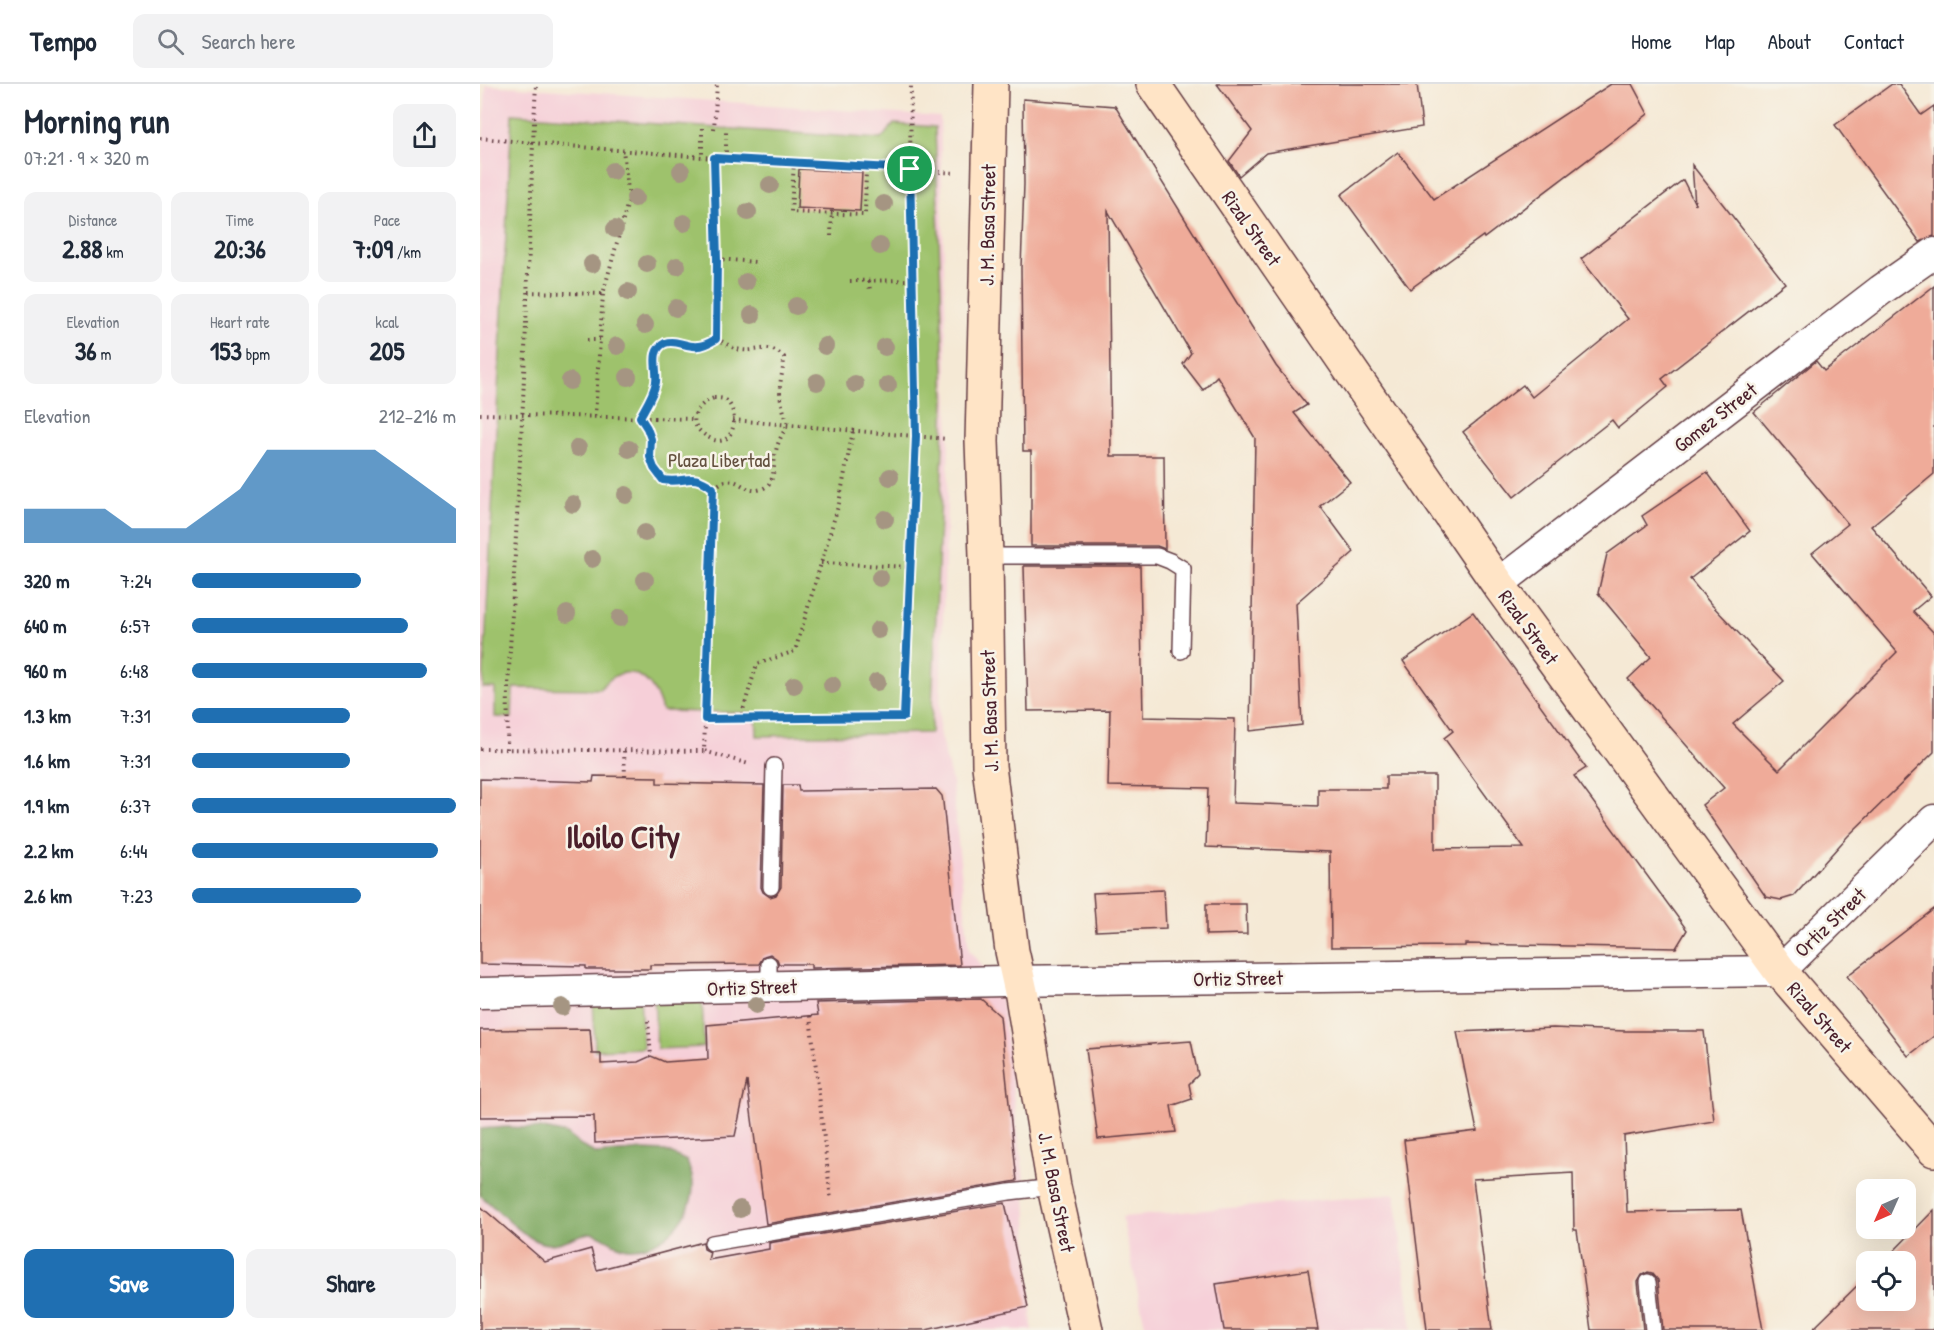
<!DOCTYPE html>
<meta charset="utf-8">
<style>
:root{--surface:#fff;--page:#f2f2f3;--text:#1f2937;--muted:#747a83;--line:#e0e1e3;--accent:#1f6fb2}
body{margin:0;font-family:"Patrick Hand",sans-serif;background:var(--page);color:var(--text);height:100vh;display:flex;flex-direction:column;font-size:22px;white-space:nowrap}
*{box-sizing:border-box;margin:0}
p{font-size:20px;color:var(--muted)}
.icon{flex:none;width:33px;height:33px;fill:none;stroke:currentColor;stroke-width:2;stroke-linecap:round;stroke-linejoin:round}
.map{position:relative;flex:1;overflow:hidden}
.side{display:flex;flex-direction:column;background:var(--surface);width:480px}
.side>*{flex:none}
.needle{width:39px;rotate:225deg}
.fabs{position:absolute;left:1376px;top:1095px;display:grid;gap:12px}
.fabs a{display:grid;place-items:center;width:60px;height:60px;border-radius:12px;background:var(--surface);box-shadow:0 6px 24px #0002;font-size:30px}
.pin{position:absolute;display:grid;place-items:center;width:51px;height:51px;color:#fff;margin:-26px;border:3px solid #fff;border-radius:50%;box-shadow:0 2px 6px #0007}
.round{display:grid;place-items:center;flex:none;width:63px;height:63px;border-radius:12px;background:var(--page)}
.overview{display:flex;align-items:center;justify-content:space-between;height:102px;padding:0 24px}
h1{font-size:33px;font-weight:700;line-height:45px}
.metrics{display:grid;grid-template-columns:repeat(3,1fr);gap:9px;height:102px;padding:6px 24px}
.metrics div{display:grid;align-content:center;border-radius:12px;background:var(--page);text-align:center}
.metrics b{font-size:26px;font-weight:700}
.metrics small{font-size:16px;font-weight:400}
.metrics p{font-size:16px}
.chart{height:168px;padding:12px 24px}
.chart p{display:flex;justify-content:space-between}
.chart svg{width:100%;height:108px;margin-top:6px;fill:var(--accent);opacity:.7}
.primary-button{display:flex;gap:12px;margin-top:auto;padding:12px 24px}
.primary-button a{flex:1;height:69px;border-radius:12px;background:var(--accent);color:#fff;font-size:24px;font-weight:700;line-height:69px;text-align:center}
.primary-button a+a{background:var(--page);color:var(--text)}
ul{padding:0 24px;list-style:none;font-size:20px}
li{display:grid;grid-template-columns:96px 72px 1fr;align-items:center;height:45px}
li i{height:15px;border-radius:8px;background:var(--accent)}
header{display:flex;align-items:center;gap:36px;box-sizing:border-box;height:84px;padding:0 30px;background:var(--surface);border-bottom:2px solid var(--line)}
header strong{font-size:28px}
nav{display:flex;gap:33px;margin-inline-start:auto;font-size:21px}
.search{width:420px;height:54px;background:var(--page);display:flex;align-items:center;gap:15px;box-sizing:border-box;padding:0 21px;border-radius:12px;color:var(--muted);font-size:22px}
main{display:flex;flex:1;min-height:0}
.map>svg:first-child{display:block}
.built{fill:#f6cfd8}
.green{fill:#9ec26c;stroke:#74704c;stroke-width:1.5}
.forest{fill:#7ea860;stroke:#646446;stroke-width:1.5}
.building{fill:#efab99}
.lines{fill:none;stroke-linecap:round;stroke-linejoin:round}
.lane-casing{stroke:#643d44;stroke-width:18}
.street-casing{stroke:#643d44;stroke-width:33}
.secondary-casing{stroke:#643d44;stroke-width:36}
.path{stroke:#643d44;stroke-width:4;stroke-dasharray:1.5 4.5;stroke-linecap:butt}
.lane{stroke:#fff;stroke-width:15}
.street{stroke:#fff;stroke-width:30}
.secondary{stroke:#ffe4c6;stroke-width:33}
.tree{fill:#a59582}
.route-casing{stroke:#fff;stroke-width:12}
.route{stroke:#1f6fb2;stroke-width:8}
.labels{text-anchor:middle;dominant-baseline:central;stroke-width:5;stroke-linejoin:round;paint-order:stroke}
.street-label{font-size:20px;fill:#4a1f2b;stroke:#f7f3e8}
.park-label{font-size:20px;fill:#63503e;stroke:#f7f3e8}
.town-label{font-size:32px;font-weight:bold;fill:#4a1f2b;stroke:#f7f3e8}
</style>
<header>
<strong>Tempo</strong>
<div class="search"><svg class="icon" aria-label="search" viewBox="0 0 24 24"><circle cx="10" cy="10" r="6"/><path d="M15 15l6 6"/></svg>Search here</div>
<nav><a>Home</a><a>Map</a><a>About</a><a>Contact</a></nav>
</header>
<main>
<section class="side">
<div class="overview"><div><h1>Morning run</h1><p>07:21 · 9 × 320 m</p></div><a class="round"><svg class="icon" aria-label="share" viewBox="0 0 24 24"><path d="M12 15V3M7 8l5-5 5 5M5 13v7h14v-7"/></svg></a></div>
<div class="metrics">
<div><p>Distance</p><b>2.88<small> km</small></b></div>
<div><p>Time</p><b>20:36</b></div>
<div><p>Pace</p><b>7:09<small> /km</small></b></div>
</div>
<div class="metrics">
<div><p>Elevation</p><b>36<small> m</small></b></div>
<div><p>Heart rate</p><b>153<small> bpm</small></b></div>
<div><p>kcal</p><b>205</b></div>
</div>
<div class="chart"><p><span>Elevation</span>212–216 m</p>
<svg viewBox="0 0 160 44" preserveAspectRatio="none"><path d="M0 44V30L10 30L20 30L30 30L40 38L50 38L60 38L70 30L80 22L90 6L100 6L110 6L120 6L130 6L140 14L150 22L160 30V44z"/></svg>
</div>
<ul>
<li><b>320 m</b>7:24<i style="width:64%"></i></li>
<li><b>640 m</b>6:57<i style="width:82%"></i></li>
<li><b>960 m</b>6:48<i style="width:89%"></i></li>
<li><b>1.3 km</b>7:31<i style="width:60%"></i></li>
<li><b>1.6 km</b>7:31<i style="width:60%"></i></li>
<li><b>1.9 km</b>6:37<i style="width:100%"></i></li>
<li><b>2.2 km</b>6:44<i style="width:93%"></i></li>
<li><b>2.6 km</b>7:23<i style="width:64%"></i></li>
</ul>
<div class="primary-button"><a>Save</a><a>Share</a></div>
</section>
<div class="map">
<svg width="1454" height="1246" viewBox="0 0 1454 1246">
<rect width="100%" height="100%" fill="#f7f3e8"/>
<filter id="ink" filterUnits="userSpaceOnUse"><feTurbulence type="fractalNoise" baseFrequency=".0167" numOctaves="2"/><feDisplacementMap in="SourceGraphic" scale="12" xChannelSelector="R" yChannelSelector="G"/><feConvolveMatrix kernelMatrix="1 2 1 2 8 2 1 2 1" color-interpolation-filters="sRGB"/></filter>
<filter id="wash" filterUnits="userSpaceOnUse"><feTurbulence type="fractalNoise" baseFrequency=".008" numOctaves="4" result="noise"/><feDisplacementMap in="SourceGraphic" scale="24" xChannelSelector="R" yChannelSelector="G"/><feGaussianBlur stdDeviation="1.35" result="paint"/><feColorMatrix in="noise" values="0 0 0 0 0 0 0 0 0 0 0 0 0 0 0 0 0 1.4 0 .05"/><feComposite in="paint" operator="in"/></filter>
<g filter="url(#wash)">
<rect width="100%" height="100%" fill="#f5e9d5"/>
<g class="built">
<path d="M 6,1 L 460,33 L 469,359 L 459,647 L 472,698 L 489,866 L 520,903 L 546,1112 L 552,1246 L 0,1246 L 0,117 Z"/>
<path d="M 915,1110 L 932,1246 L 666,1246 L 642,1133 Z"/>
</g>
<g class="green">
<path d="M 32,30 L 401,55 L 414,40 L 455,43 L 465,316 L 451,649 L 277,652 L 276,629 L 182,627 C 174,593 147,573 120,605 L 33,604 L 32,634 L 15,633 L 15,604 L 3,604 Z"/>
<path d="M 222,911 L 224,963 L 177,965 L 174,913 Z"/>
<path d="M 160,912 L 163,964 L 115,966 L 113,914 Z"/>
</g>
<path class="forest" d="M 28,1043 L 64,1045 L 87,1050 L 101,1062 L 117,1070 L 163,1066 L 186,1067 L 207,1077 C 209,1084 213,1092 213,1099 C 214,1132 186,1162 153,1164 C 136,1166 123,1149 111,1149 C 95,1150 78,1164 62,1159 C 44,1154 15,1124 0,1111 L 0,1045 Z"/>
<g id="blocks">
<g class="building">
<path d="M 737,0 L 937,0 L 942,43 L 786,69 L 759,92 L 749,77 L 772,47 Z"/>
<path d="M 1131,0 L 1152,0 L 1168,30 L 1004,154 L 1003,152 L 930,205 L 861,111 L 918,68 L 954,115 Z"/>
<path d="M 1412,0 L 1419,0 L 1441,31 L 1454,22 L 1454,152 L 1440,158 L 1355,41 Z"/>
<path d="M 543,15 L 635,22 L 796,282 L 827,321 L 814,329 L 870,398 L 840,422 L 874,468 L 816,519 L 822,641 L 770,647 L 775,354 L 737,292 L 723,306 L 703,280 L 711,269 L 628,127 L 631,372 L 684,372 L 685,465 L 677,462 L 551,462 L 551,367 L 543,367 L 541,184 L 544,100 Z"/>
<path d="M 1212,81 L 1305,199 L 1182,295 L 1188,303 L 1138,344 L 1132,336 L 1034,413 L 983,348 L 1043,301 L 1052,313 L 1148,235 L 1101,175 L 1203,96 L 1215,120 Z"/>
<path d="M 319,85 L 382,88 L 380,127 L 317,124 Z"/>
<path d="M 1454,202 L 1454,390 L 1391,442 L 1451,512 L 1433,527 L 1454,549 L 1454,668 L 1368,752 L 1314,812 L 1301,816 L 1286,813 L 1222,721 L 1244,704 L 1148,595 L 1171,573 L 1118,509 L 1127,470 L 1167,441 L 1162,432 L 1227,388 L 1270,447 L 1210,495 L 1230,519 L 1304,597 L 1253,640 L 1299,686 L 1417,568 L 1332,469 L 1368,440 L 1274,328 L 1336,277 L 1344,287 Z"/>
<path d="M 544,482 L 660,482 L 663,633 L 755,635 L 753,719 L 838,722 L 838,705 L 906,705 L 906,692 L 955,692 L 955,765 L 1044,764 L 964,654 L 973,647 L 923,577 L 993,528 L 1106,684 L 1094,692 L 1207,846 L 1196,864 L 985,860 L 985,862 L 851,863 L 850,768 L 726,763 L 728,704 L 628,702 L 630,626 L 548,627 Z"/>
<path d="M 114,692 L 177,693 L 177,699 L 284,701 L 281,803 L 283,808 L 290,813 L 296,811 L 301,803 L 303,701 L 318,701 L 319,707 L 456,705 L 462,712 L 463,718 L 480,881 L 331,884 L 331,880 L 299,880 L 297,875 L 290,870 L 284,872 L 279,880 L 170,881 L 170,885 L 106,885 L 106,882 L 0,880 L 0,695 L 113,698 Z"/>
<path d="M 684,806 L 686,844 L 616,847 L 613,809 Z"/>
<path d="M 726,820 L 766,820 L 767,850 L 726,851 Z"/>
<path d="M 1454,825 L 1454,952 L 1428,972 L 1367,892 Z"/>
<path d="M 501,915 L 520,932 L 537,1097 L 286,1140 L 267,997 L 255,1052 L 115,1059 L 114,1032 L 0,1033 L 0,946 L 110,945 L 112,970 L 121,970 L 121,980 L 158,978 L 171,972 L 185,978 L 228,975 L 227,941 L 338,931 L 336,919 Z"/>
<path d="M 1073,944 L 1145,947 L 1224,947 L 1234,1037 L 1144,1052 L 1147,1128 L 1261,1126 L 1283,1246 L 1183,1246 L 1178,1196 L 1172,1189 L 1168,1188 L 1162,1191 L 1158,1198 L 1163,1246 L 1111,1246 L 1097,1146 L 1094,1146 L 1093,1089 L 993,1095 L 1012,1246 L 947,1246 L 924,1056 L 997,1047 L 977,948 Z"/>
<path d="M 711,957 L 718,991 L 709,1000 L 712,1015 L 691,1022 L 696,1048 L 618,1055 L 606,965 Z"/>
<path d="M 525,1119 L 548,1223 L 446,1246 L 0,1246 L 0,1122 L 65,1178 L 111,1165 L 117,1186 L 223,1158 L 224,1165 L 230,1168 L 228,1176 L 289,1165 L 289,1159 Z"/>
<path d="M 1454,1126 L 1454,1246 L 1332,1246 L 1386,1193 L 1386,1216 L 1425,1216 L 1425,1178 L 1403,1178 Z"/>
<path d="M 828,1186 L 838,1246 L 744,1246 L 736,1200 Z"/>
</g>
</g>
</g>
<g filter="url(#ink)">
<use href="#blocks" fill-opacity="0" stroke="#643d44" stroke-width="1.5"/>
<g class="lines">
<defs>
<g id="lane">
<path d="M 506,472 L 677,472 L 690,477 L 703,485 L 701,567"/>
<path d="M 291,803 L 294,682"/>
<path d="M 289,903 L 289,880"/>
<path d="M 232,1159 L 529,1108 L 574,1103"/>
<path d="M 1168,1198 L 1173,1246"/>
</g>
<g id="street">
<path d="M 1018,500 L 1401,206 L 1454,169"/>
<path d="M 0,909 L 524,897 L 1300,887 L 1454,736"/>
</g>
<g id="secondary">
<path d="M 511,0 L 502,357 L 506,472 L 509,682 L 532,867 L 542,912 L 574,1103 L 606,1246"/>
<path d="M 673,0 L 1018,500 L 1300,887 L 1454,1066"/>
</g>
</defs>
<use href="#lane" class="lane-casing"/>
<use href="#street" class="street-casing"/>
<use href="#secondary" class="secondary-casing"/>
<g class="path">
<path d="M 222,44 L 222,72"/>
<path d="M 234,45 L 237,0"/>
<path d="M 0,54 L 53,59 L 56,0"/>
<path d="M 234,74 L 237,175 L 236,255"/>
<path d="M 246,74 L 246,46"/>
<path d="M 314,78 L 311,128 L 385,131 L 386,82"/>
<path d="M 351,152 L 352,125"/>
<path d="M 237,175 L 276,178"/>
<path d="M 370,197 L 433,196"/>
<path d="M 389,197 L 390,208"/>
<path d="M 48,208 L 123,210"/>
<path d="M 236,255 C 242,257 248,261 254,264 C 275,272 285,256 304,273 C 304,283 301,292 300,302 C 299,315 304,328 308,340 C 303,349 298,357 296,367 C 292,381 298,403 277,406 C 266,408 258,394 246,397 C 242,397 237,402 233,404 C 210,387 207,400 183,396 L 174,384 L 170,373 L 171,355 L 167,344 L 160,333 C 166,322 174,310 176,298 C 178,284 168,267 185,259 C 196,255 208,264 218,262 C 225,261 231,258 236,255 Z"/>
<path d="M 107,256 L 120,256"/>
<path d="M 234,314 C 239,314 244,314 247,317 C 262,332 252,375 221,348 C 206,335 219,319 234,314 Z"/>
<path d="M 0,330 L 214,335"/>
<path d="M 115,332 L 123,210 L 149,114 L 143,66"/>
<path d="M 253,336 L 468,355"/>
<path d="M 233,404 L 224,667 L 269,680"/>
<path d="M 341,479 L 430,483"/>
<path d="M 225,635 L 424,633 L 436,352 L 430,85 L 431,0"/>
<path d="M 260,636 L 277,580 L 315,567 L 359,419 L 373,347"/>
<path d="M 0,665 L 224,667"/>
<path d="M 27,665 L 28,604 L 43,318 L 53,59 L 234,74 L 477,89"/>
<path d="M 144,667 L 145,693"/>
<path d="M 330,932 L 351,1116"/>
<path d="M 168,937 L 171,972"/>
</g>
<use href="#lane" class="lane"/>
<use href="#street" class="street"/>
<use href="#secondary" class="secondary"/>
</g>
<g class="tree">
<circle cx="133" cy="87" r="9"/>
<circle cx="201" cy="87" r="9"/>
<circle cx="290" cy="101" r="9"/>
<circle cx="155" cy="114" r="9"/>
<circle cx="404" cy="120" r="9"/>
<circle cx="268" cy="128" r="9"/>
<circle cx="204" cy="139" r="9"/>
<circle cx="135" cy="145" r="9"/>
<circle cx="400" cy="162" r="9"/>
<circle cx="112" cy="180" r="9"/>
<circle cx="167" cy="180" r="9"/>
<circle cx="197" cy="182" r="9"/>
<circle cx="266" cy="198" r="9"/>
<circle cx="148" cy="208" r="9"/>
<circle cx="316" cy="222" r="9"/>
<circle cx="196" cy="224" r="9"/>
<circle cx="272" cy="231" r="9"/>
<circle cx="165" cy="241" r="9"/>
<circle cx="137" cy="262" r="9"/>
<circle cx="345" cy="262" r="9"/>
<circle cx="405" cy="263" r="9"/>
<circle cx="148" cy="293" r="9"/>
<circle cx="90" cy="297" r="9"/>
<circle cx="337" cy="298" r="9"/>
<circle cx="375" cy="300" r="9"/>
<circle cx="408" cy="301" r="9"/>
<circle cx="98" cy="364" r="9"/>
<circle cx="149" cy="365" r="9"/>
<circle cx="410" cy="393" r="9"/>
<circle cx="146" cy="411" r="9"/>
<circle cx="93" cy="420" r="9"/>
<circle cx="405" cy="435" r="9"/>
<circle cx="165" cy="449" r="9"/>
<circle cx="112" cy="475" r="9"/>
<circle cx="400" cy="494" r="9"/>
<circle cx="165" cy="496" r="9"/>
<circle cx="87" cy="530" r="9"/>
<circle cx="140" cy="534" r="9"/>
<circle cx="398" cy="546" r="9"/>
<circle cx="397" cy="598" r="9"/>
<circle cx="314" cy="601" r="9"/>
<circle cx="352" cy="601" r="9"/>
<circle cx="276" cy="921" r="9"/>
<circle cx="82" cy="923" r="9"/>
<circle cx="260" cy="1125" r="9"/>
</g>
</g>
<g class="lines" filter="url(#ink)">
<defs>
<path id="route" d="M 234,74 L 430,85 L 436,352 L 424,633 L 225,635 L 233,404 C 210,387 207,400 183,396 L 174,384 L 170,373 L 171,355 L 167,344 L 160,333 C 166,322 174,310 176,298 C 178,284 169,267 185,259 C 196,255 208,264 218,262 C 225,262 231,258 236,255 L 237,175 Z"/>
</defs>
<use href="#route" class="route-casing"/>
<use href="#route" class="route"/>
</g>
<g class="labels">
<g class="street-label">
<text transform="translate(507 141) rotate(-89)">J. M. Basa Street</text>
<text transform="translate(772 144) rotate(55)">Rizal Street</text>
<text transform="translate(1235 333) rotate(-38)">Gomez Street</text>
<text transform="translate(1049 543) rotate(54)">Rizal Street</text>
<text transform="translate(509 627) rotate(-92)">J. M. Basa Street</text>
<text transform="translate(1350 838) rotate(-44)">Ortiz Street</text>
<text transform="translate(758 894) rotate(-1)">Ortiz Street</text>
<text transform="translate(272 903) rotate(-2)">Ortiz Street</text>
<text transform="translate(1340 933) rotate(49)">Rizal Street</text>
<text transform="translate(577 1108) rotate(79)">J. M. Basa Street</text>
</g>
<g class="park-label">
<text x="239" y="375">Plaza Libertad</text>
</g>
<g class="town-label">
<text x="143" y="752">Iloilo City</text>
</g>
</g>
</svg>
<div class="fabs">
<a><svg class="needle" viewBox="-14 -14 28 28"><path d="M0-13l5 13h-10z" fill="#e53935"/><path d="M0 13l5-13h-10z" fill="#747a83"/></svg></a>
<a><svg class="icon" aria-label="locate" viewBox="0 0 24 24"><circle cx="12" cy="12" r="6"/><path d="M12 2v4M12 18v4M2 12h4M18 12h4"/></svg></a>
</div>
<div class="pin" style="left:430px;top:85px;background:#1e9e55"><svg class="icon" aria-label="arrive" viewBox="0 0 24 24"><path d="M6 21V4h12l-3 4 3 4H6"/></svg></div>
</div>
</main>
